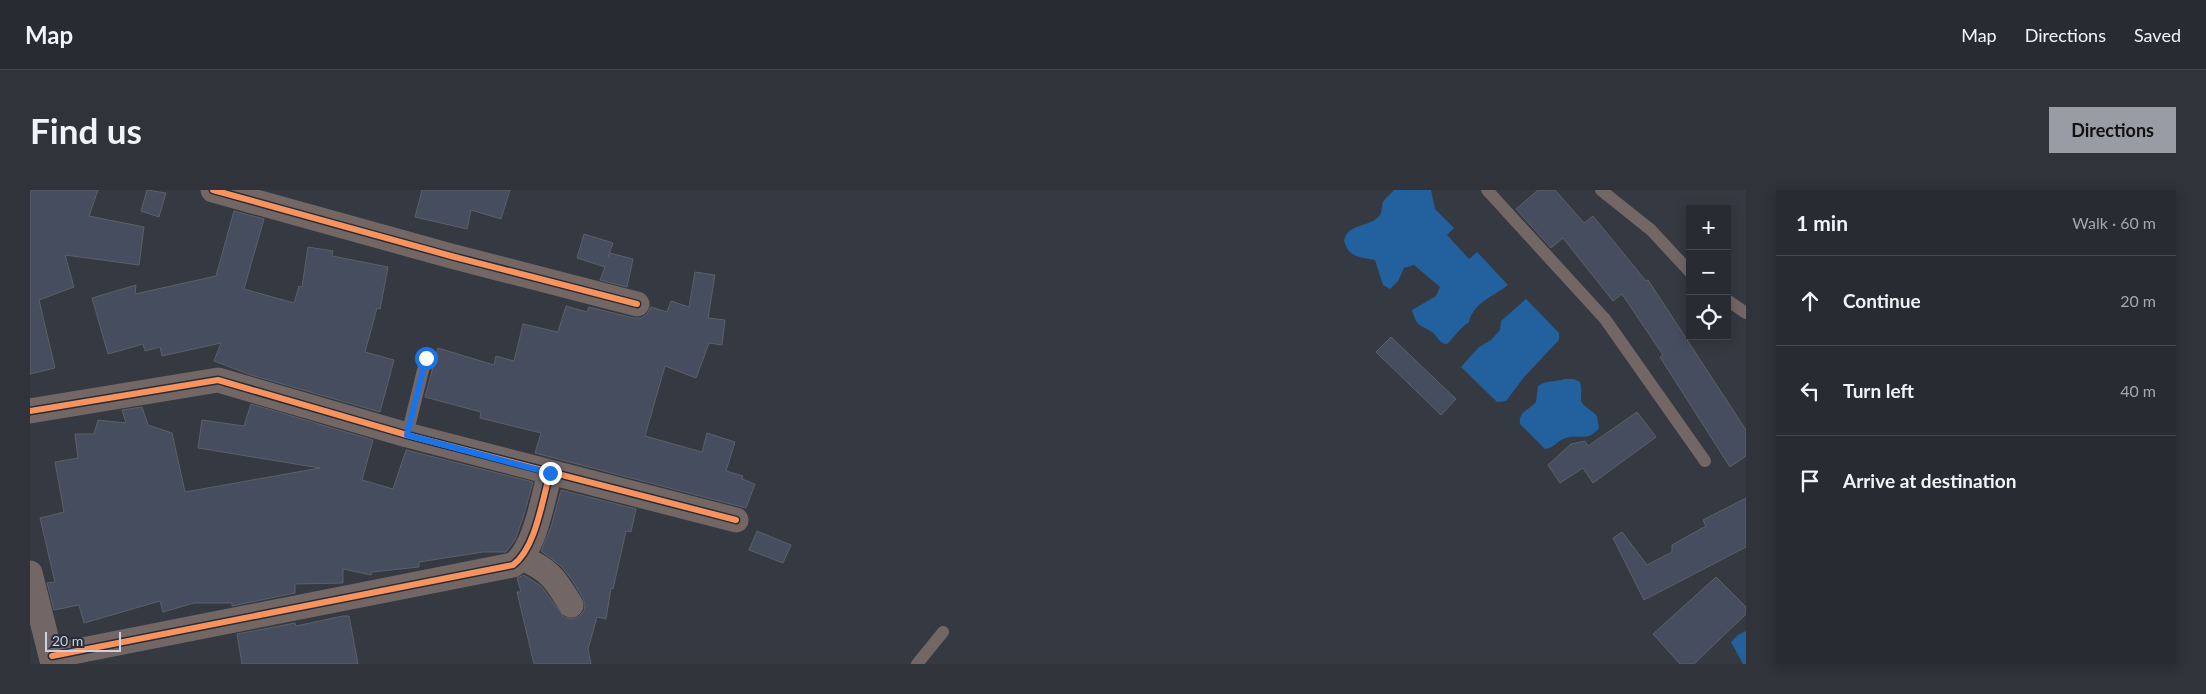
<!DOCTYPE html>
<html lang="en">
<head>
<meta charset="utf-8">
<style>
	body { margin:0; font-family:Lato,sans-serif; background:#303339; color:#f1f3f6 }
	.controls { position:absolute; right:15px; top:15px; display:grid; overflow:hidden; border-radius:0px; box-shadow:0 2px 12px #0003 }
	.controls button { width:45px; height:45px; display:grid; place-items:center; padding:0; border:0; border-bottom:1px solid #44474d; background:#282b31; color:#f1f3f6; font:25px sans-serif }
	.scale { position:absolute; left:15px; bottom:12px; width:76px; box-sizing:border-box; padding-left:5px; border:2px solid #cdd1db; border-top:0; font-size:14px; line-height:18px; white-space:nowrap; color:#cdd1db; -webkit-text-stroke:4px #262d3b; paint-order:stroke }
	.stop { position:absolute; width:15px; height:15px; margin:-11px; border:4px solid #1a73e8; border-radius:50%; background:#fff }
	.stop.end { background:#1a73e8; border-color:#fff; box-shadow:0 1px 5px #0008 }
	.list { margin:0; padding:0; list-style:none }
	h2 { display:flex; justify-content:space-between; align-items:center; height:65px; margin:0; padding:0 20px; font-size:21px }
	h2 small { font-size:16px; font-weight:400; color:#a5a7ab }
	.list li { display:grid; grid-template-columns:32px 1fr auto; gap:15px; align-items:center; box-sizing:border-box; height:90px; padding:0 20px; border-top:1px solid #44474d }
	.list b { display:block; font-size:19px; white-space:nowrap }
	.list em { font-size:16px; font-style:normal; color:#a5a7ab }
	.icon { flex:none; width:28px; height:28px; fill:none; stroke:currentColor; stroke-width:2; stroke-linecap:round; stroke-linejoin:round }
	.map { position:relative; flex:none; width:1716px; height:474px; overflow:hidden; border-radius:0px }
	header { display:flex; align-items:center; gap:30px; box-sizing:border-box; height:70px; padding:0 25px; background:#282b31; border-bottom:1px solid #44474d }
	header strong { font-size:24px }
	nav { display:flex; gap:28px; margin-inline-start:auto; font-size:18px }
	.intro { display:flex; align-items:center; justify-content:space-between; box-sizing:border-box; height:120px; padding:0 30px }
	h1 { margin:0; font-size:35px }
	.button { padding:12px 22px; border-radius:0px; background:#989ca5; color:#111; font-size:18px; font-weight:700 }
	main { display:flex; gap:30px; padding:0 30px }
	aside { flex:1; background:#282b31; border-radius:0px; box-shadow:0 2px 12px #0003 }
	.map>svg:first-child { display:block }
	.water { fill:#23619e }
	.building { fill:#464d5f; stroke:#5d6067 }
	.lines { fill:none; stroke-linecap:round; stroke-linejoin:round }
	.service { stroke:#726765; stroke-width:12 }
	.minor { stroke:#726765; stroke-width:25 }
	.cycleway-casing { stroke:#262d3b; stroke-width:9 }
	.cycleway { stroke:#f8935d; stroke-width:6 }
	.route { stroke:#1a73e8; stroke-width:6 }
</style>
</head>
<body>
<header>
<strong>Map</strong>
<nav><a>Map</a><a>Directions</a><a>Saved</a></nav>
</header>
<div class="intro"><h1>Find us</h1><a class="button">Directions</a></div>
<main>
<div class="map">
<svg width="1716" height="474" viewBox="0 0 1716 474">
	<rect width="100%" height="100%" fill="#353941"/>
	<!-- water -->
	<g class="water">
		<path d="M 1364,0 L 1401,0 L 1405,19 L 1424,38 L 1417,45 L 1439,69 L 1447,62 L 1478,95 C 1464,106 1443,113 1439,132 C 1428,140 1426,145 1417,154 C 1408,153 1409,147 1402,142 C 1390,134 1387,138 1382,120 L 1406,106 L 1410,97 L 1384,75 L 1374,78 L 1368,91 L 1360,99 L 1353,95 L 1345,70 C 1330,67 1318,68 1314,50 C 1319,34 1335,37 1346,29 C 1353,24 1351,19 1353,12 C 1355,8 1361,4 1364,0 Z"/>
		<polygon points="1496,109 1529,143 1529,150 1495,186 1476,211 1467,212 1431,177 1449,157 1461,150 1470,140 1471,131"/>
		<path d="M 1535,189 L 1544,189 L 1550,192 C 1552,199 1551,201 1551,208 C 1550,216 1563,221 1567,226 L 1569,238 C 1557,253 1549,243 1536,248 C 1527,250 1525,258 1515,259 L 1490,234 C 1488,222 1499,220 1506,212 L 1508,196 C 1517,190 1525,192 1535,189 Z"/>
		<polygon points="1716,441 1716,474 1713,474 1701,452 1708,445"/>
	</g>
	<!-- building -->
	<g class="building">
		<polygon points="0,0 68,0 59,26 114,37 109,75 35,65 44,97 9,110 25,178 0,184"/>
		<polygon points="117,0 136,3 129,27 111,21"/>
		<polygon points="392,0 480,0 471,29 441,20 437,39 385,27"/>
		<polygon points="1508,0 1525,0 1554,33 1563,26 1616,91 1618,90 1716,240 1716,266 1700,277 1630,167 1633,165 1592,104 1583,111 1533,48 1521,58 1486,19"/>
		<polygon points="204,21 234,29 214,99 264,113 269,96 272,97 278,57 303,61 302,66 358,77 350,119 347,118 335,162 364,170 350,222 221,185 184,171 191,153 132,166 130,157 115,161 113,154 78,164 62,108 106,95 105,104 186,86"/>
		<polygon points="554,44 583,53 578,67 580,63 603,69 597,97 570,90 575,77 547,68"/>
		<polygon points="665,82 685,85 678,128 695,130 692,155 679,153 666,188 635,176 615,246 672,262 677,243 705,252 696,281 713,286 712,289 725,294 716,318 505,263 511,243 450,228 451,222 395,207 408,158 464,175 466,166 484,171 493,134 528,142 536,116 557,122 559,117 604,128 611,128 617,124 621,117 637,122 641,111 659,117"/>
		<polygon points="1361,147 1426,209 1411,225 1346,162"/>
		<polygon points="221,214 343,250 332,290 363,299 376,260 503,292 493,328 485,350 476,362 453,362 389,372 389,377 342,382 341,385 313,379 313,393 265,394 265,403 202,416 202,413 164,413 133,422 130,411 54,433 49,415 24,420 17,393 25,392 10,328 34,322 25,272 48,268 45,244 64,244 68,230 96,233 92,220 112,217 118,235 142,243 155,302 290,278 168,258 172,230 214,236"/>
		<polygon points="1607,222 1626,247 1563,293 1553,278 1530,293 1518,275 1541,254 1555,251 1558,256"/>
		<polygon points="531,300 606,319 601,342 596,341 583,399 581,398 576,429 567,427 558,459 561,474 504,474 487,402 491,402 487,388 494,385 511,396 534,427 541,429 548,427 554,421 555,415 553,408 542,390 531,376 511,361 521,337"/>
		<polygon points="1716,308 1716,357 1614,410 1583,348 1592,342 1617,375 1642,362 1642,355 1676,336 1673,330"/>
		<polygon points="727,341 761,355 753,373 719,360"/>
		<polygon points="1686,387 1716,417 1716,424 1664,474 1650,474 1623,444"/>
		<polygon points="313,426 319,426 328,474 212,474 207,444 265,433 266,436"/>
	</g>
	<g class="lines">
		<!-- service -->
		<g class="service">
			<polyline points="1457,0 1575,129 1675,271"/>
			<polyline points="1571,0 1621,40 1660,82"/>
			<polyline points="1697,110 1716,123"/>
			<polyline points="377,245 396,168"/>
			<polyline points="887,474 913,442"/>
		</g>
		<!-- minor -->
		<g class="minor">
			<polyline points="183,0 421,66 607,114"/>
			<polyline points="0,221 188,190 377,245 706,330"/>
			<path d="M 492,368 C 520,380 525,389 541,415"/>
			<polyline points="0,383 23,474"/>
			<path d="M 22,466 L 483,375 C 506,358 512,310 520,283"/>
		</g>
		<defs>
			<g id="cycleway">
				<polyline points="183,0 421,66 607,114"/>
				<polyline points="0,221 188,190 377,245 706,330"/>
				<path d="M 22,466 L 483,375 C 506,358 512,310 520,283"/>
			</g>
		</defs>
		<!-- cycleway casing -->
		<use href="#cycleway" class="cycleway-casing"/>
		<!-- cycleway -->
		<use href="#cycleway" class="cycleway"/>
	</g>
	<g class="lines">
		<!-- route -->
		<polyline class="route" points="396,168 377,245 520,283"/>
	</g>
</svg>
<div class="controls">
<button>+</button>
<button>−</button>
<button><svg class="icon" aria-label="locate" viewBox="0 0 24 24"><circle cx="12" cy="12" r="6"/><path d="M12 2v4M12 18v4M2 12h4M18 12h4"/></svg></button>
</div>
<div class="scale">20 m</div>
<div class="stop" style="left:396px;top:168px"></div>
<div class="stop end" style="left:520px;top:283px"></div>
</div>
<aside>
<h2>1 min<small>Walk · 60 m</small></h2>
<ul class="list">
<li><svg class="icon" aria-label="ahead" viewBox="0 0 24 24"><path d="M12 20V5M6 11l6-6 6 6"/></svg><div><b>Continue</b></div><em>20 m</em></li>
<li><svg class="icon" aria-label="left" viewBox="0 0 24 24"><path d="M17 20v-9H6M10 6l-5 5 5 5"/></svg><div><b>Turn left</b></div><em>40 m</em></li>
<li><svg class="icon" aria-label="arrive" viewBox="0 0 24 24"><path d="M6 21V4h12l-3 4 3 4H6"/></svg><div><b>Arrive at destination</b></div></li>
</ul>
</aside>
</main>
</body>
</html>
